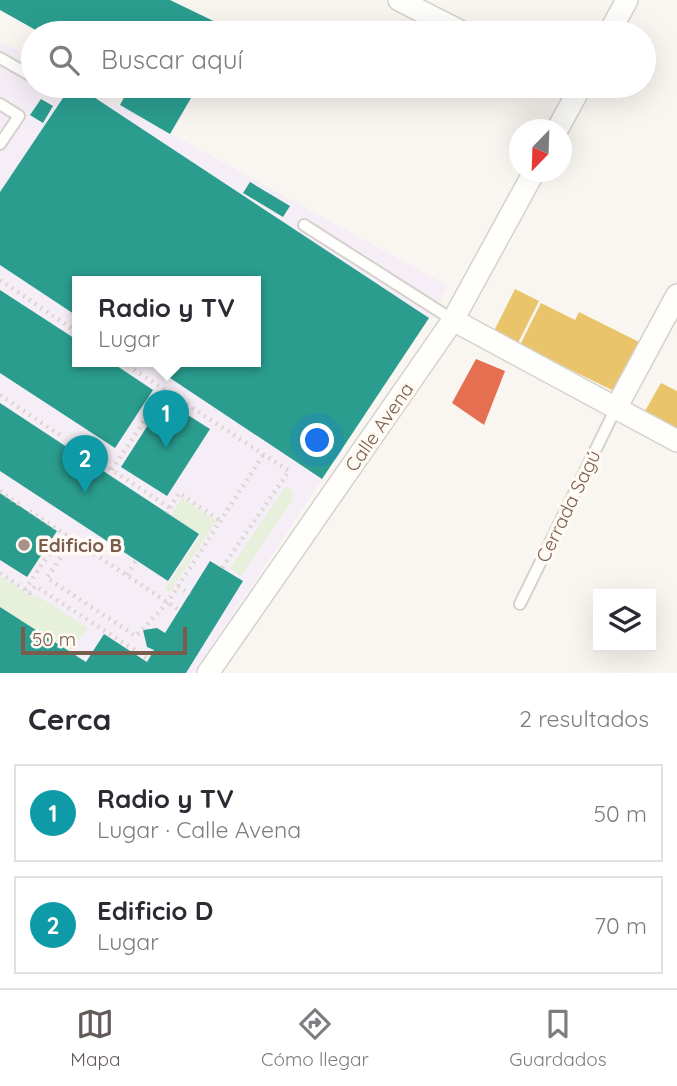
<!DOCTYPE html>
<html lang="es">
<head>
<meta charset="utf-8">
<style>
	body { margin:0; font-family:Quicksand,sans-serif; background:#f2f2f3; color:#2b2b33 }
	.controls { position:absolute; right:21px; bottom:21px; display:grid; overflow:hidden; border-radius:0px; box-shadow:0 7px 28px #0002 }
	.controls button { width:63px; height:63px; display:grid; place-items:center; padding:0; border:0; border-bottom:2px solid #e1e1e2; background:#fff; color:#2b2b33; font:35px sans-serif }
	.compass { position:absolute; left:509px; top:119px; width:63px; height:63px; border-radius:50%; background:#fff; box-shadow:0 7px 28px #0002; rotate:203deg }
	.scale { position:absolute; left:21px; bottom:18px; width:166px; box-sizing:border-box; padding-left:7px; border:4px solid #7a5c4d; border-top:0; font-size:19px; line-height:24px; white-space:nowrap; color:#7a5c4d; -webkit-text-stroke:5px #fffaf3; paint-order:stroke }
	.you { position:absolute; left:318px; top:441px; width:24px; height:24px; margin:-18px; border:5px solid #fff; border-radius:50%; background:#1a73e8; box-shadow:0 0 0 10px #1a73e833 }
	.badge { display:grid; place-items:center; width:46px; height:46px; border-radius:50%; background:#625958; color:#fff; font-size:23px; font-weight:700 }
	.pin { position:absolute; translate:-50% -58px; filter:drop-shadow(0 2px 4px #0008) }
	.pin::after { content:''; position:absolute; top:37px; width:24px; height:21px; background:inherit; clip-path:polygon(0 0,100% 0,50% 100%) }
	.popup { position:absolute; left:72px; top:276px; width:189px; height:91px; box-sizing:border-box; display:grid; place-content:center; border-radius:0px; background:#fff; filter:drop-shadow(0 2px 5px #0005); font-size:23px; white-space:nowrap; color:#7c7c81 }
	.popup b { font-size:26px; color:#2b2b33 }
	.popup::after { content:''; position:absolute; left:50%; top:100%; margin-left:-14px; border:14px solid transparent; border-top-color:#fff }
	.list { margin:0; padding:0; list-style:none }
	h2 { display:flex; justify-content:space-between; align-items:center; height:91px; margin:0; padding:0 28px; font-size:30px }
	h2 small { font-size:23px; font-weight:400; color:#7c7c81 }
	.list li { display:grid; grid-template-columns:46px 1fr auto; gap:21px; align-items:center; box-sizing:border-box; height:98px; margin:0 14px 14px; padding:0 14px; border:2px solid #e1e1e2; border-radius:0px }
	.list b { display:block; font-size:26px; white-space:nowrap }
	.list p { margin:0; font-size:23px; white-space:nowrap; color:#7c7c81 }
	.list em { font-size:23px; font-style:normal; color:#7c7c81 }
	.icon { flex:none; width:38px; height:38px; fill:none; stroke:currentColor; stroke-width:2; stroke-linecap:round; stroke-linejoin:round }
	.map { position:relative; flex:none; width:677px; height:673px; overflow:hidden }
	.search { position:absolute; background:#fff; box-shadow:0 7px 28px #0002; left:21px; right:21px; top:21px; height:77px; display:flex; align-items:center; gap:18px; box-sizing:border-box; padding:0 24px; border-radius:38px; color:#7c7c81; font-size:26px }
	.sheet { height:315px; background:#fff }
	nav { display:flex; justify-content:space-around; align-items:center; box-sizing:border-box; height:98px; border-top:2px solid #e1e1e2; background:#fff; font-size:19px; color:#7c7c81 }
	nav a { display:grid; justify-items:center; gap:4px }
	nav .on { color:#625958 }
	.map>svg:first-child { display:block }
	.education { fill:#f6eef6; fill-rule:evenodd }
	.green { fill:#e7f0db }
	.homes { fill:#e9c46a }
	.shops { fill:#e76f51 }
	.schools { fill:#2a9d8f }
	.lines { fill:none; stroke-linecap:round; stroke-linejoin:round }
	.service-casing { stroke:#d7d1cb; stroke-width:14 }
	.minor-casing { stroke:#d7d1cb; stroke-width:24 }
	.path { stroke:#dcd5d0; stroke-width:4.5; stroke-dasharray:2 5; stroke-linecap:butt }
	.service { stroke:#fefefd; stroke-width:10 }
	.minor { stroke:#fefefd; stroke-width:21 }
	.poi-dot { fill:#a69286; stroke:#fffaf3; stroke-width:2.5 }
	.labels { text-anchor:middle; stroke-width:7; stroke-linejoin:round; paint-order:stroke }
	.street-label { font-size:19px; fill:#7a5c4d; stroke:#fffaf3 }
	.poi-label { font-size:19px; font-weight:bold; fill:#7a5c4d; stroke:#fffaf3; text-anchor:start }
</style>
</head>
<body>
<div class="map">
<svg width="677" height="673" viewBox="0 0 677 673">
	<rect width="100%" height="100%" fill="#f9f5f0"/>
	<!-- education -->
	<path class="education" d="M 0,41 L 33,59 L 33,86 L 84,86 L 448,286 L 429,318 L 194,673 L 0,673 ZM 77,282 L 255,282 L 255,362 L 77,362 Z"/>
	<!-- green -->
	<g class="green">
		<polygon points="286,486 291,490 293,495 292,501 241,576 230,568"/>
		<polygon points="182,498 216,521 170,592 165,589 201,535 171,515"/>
		<polygon points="0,576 34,598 36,595 88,628 70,652 0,607"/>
	</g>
	<!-- homes -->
	<g class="homes">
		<polygon points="515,289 539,301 518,343 494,331"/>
		<polygon points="541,303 575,320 579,312 639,342 614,391 520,345"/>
		<polygon points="661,383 677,391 677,428 645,411"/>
	</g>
	<!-- shops -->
	<polygon class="shops" points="476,359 505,371 484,425 452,403"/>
	<!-- schools -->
	<g class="schools">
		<polygon points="0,0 170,0 230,29 228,33 41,33 0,10"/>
		<polygon points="71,86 77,86 429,318 322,479 146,362 255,362 255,282 77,282 77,316 0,265 0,192"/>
		<polygon points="130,86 198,86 170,134 120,105"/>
		<polygon points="41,99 53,106 43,123 30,115"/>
		<polygon points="250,182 290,206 283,217 243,193"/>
		<polygon points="0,290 77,340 77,362 111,362 153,390 115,448 0,373"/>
		<polygon points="164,400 210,429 167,496 121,467"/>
		<polygon points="0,403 199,534 168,581 0,471"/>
		<polygon points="0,493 57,531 27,577 0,560"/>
		<polygon points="210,561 243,581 186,673 0,673 0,607 86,662 104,634 147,662 154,650 147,647 143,630 157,628 165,633"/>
	</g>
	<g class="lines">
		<defs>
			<g id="service">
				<polyline points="0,58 33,77"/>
				<polyline points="50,86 51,86"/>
				<polyline points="0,104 19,116 0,144"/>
				<polyline points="304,225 453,320"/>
				<polyline points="520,604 616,408"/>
			</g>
			<g id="minor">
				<polyline points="399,0 464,33"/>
				<polyline points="609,33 627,0"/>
				<polyline points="557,130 581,86"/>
				<polyline points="453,320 677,441"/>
				<polyline points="616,408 677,295"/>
				<polyline points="208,673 453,320 534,172"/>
			</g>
		</defs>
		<!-- service casing -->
		<use href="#service" class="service-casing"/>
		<!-- minor casing -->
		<use href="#minor" class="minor-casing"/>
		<!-- path -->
		<g class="path">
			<polyline points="0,280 77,332"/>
			<polyline points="122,362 289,471 222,568"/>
			<polyline points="0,395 63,437"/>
			<polyline points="74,445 170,508 167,513"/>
			<polyline points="112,470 164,391"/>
			<polyline points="0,491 19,504"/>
			<polyline points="170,508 179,493 221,521"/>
			<polyline points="30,511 179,610"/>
			<polyline points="72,540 47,578 136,636 168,602 263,455"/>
			<polyline points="0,573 30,593 35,586 147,658"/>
			<polyline points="127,575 136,560"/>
			<polyline points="178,586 190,594"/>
			<polyline points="25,590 63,533"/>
		</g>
		<!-- service -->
		<use href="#service" class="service"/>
		<!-- minor -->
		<use href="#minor" class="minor"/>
	</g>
	<!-- markers -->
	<circle class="poi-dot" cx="24" cy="545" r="7"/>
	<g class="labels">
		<!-- street labels -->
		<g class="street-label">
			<text transform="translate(379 427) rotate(-55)" y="7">Calle Avena</text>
			<text transform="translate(568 506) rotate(-64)" y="7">Cerrada Sagú</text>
		</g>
		<!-- poi labels -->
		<g class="poi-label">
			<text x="38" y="552">Edificio B</text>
		</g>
	</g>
</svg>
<div class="controls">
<button><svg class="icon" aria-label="layers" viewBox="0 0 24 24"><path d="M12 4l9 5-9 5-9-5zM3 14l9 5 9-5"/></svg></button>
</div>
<svg class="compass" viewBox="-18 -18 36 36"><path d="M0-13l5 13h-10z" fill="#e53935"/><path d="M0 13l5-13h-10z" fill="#7c7c81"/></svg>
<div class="scale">50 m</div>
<div class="you"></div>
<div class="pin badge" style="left:166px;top:448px;background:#0f9aa8">1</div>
<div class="popup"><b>Radio y TV</b>Lugar</div>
<div class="pin badge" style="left:85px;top:493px;background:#0f9aa8">2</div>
<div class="search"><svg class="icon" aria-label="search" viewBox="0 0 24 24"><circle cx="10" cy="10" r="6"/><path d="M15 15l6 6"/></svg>Buscar aquí</div>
</div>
<section class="sheet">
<h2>Cerca<small>2 resultados</small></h2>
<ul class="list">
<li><span class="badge" style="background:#0f9aa8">1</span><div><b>Radio y TV</b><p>Lugar · Calle Avena</p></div><em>50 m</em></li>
<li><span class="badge" style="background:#0f9aa8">2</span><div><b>Edificio D</b><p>Lugar</p></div><em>70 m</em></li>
</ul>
</section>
<nav>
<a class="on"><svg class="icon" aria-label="map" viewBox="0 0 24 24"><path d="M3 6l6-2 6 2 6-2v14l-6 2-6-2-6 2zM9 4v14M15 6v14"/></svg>Mapa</a>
<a><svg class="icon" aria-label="directions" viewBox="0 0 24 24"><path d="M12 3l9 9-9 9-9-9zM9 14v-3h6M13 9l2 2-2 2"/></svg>Cómo llegar</a>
<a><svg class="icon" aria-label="saved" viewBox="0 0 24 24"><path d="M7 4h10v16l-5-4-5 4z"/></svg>Guardados</a>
</nav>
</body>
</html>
